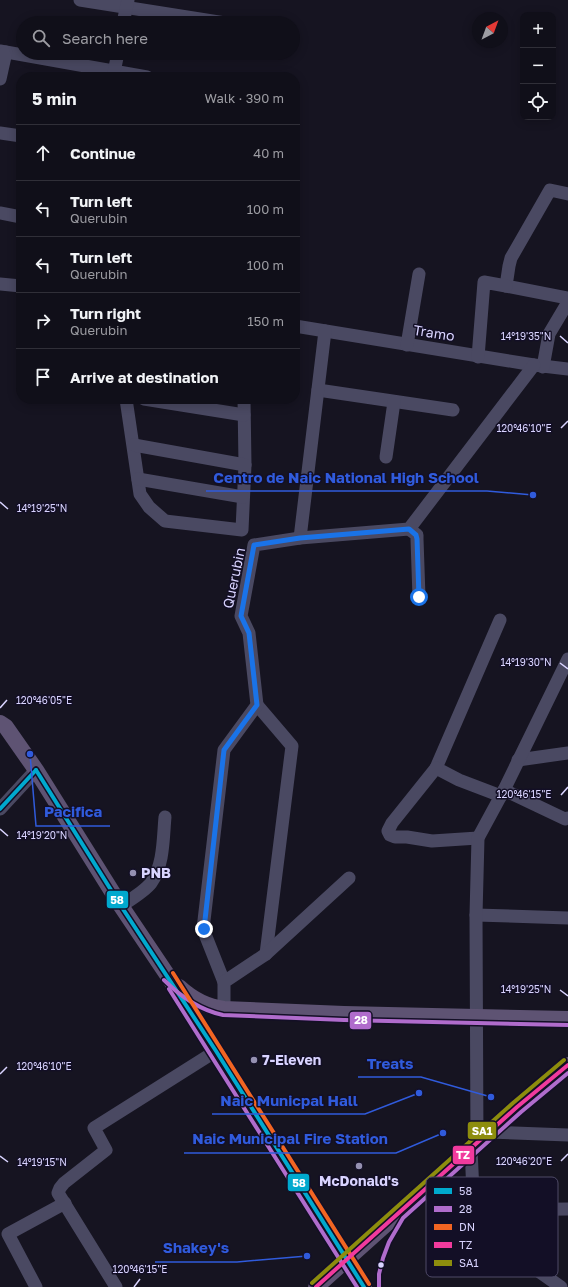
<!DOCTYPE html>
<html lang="en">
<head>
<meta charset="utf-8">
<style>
	body { margin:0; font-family:"Golos Text",sans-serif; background:#191822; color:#f1f3f6 }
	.controls { position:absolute; right:12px; top:12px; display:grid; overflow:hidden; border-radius:8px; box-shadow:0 2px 10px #0003 }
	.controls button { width:36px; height:36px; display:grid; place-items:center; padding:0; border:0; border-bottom:1px solid #302f38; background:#100f19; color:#f1f3f6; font:20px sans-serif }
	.compass { position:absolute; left:472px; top:12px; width:36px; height:36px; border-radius:50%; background:#100f19; box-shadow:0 2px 10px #0003; rotate:41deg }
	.stop { position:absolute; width:12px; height:12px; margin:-9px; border:3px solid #1a73e8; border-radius:50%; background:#fff }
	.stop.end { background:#1a73e8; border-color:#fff; box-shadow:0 1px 4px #0008 }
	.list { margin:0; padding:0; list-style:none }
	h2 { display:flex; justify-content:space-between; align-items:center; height:52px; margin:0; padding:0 16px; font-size:17px }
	h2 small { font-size:13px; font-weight:400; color:#9c9ca2 }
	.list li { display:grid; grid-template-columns:26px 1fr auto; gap:12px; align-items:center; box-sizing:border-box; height:56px; padding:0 16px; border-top:1px solid #302f38 }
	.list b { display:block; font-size:15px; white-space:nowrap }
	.list p { margin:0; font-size:13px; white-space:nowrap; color:#9c9ca2 }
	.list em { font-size:13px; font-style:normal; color:#9c9ca2 }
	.icon { flex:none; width:22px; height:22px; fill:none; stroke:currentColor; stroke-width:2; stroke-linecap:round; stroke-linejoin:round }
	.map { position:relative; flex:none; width:568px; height:1287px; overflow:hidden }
	.search { position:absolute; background:#100f19; box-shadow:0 2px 10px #0003; left:16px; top:16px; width:284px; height:44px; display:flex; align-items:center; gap:10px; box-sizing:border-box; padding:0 14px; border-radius:22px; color:#9c9ca2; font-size:15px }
	.panel { position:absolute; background:#100f19; box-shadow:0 2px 10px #0003; left:16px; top:72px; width:284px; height:332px; border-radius:16px }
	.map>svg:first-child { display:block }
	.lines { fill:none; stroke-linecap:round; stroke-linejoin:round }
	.minor { stroke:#4a4962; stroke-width:13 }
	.major { stroke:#5e5373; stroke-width:16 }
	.bus-1-casing { stroke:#130f26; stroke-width:7 }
	.bus-2-casing { stroke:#130f26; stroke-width:7 }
	.bus-3-casing { stroke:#130f26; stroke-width:7 }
	.bus-4-casing { stroke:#130f26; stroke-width:7 }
	.bus-5-casing { stroke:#130f26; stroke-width:7 }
	.bus-1 { stroke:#00a9ce; stroke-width:4 }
	.bus-2 { stroke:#b06ccc; stroke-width:4 }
	.bus-3 { stroke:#f26522; stroke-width:4 }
	.bus-4 { stroke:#f13a9d; stroke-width:4 }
	.bus-5 { stroke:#8d8d0d; stroke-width:4 }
	.route { stroke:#1a73e8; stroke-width:5 }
	.ticks { fill:none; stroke:#d9d4ff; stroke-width:1.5 }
	.poi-dot { fill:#9591b1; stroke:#130f26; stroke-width:1.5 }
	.bus-dot { fill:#d9d4ff; stroke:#130f26; stroke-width:1.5 }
	.labels { text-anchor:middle; stroke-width:3; stroke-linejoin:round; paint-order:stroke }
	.street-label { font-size:14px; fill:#d9d4ff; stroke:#130f26 }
	.poi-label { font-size:14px; font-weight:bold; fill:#d9d4ff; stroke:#130f26; text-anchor:start }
	.key { fill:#130f26; stroke:#4e4a67; stroke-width:1 }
	.key-label { font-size:11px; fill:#d9d4ff }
	.ticks-label { font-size:10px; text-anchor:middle; fill:#d9d4ff; stroke:#130f26; stroke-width:3; stroke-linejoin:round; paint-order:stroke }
	.leader { fill:none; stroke:#305bdc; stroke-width:1.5 }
	.callout-dot { fill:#305bdc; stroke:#130f26; stroke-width:1.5 }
	.callout-label { font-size:15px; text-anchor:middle; font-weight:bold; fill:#305bdc; stroke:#130f26; stroke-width:3; stroke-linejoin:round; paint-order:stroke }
	.line-badge { stroke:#130f26; stroke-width:1.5 }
	.badge-label { font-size:11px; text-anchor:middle; font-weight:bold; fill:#fff }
</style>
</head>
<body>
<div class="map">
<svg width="568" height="1287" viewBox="0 0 568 1287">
	<rect width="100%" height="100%" fill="#161421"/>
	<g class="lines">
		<!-- minor -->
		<g class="minor">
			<polyline points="80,0 225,23"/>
			<polyline points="123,23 128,0"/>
			<polyline points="0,51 147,77"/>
			<polyline points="113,77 118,53"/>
			<polyline points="0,79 6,52"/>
			<polyline points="0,133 21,136"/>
			<polyline points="568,194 550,190 511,258 509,266 506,286 568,298"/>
			<polyline points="0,213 21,217"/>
			<polyline points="0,284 21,286"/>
			<polyline points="295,326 534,365 568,369"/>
			<polyline points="407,345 419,274"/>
			<polyline points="478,357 484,282 506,286"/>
			<polyline points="543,367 549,334 568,302"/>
			<polyline points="318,390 453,410"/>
			<polyline points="126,399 140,494 149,507 165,521 242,530 245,465 244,399"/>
			<polyline points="144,399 244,415"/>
			<polyline points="134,445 245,465"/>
			<polyline points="386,457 394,402"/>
			<polyline points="138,479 243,497"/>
			<polyline points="409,529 417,535 417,539 419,597"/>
			<polyline points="300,538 325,331"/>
			<polyline points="500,620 436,768 459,780 501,796"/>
			<polyline points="257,705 292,746 266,954"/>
			<polyline points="518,760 568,753"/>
			<polyline points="436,768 392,823 388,831 390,835 395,837 407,837 432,841 478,838"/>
			<polyline points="504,790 565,819 568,818"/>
			<polyline points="0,809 36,770"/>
			<path d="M 121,906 C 130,900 145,891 151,883 C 164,865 163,838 165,817"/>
			<polyline points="476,915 568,918"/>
			<polyline points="224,982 203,929 224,750 257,705 249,633 241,616 254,545 300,538 409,529 534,365"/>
			<polyline points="224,1009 224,982 266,954 349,878"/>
			<polyline points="490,1132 568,1135"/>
			<polyline points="477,1143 476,915 478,838 504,790 568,659"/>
			<polyline points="471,1148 473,1193 477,1210 486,1228 534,1268 561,1287"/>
			<polyline points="477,1210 568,1209"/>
			<polyline points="36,1287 8,1234 65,1203"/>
			<polyline points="116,1287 58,1193 60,1188 64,1183 106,1150 94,1128 216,1051"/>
		</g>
		<!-- major -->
		<g class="major">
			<polyline points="0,723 6,727 36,770 121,906 168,976 364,1287"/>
			<path d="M 179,987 C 192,999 207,1007 224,1009 L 344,1014 L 568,1019"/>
			<polyline points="316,1287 517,1107 568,1065"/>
		</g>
		<defs>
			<g id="bus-1">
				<polyline points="36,770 121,906 216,1051 364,1287"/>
				<polyline points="0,809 36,770"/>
			</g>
			<g id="bus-2">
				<path d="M 164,980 C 181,997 199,1010 223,1015 L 344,1020 L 568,1025"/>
				<polyline points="169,989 357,1287"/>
				<polyline points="379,1287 379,1274 383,1258 389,1242 403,1218 521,1112 568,1073"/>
			</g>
			<polyline id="bus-3" points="173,973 369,1284"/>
			<polyline id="bus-4" points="316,1287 517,1107 568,1065"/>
			<polyline id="bus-5" points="312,1283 513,1103 564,1060"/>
		</defs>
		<!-- bus-1 casing -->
		<use href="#bus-1" class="bus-1-casing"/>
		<!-- bus-2 casing -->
		<use href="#bus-2" class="bus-2-casing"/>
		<!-- bus-3 casing -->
		<use href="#bus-3" class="bus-3-casing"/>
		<!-- bus-4 casing -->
		<use href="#bus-4" class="bus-4-casing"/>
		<!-- bus-5 casing -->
		<use href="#bus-5" class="bus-5-casing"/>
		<!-- bus-1 -->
		<use href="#bus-1" class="bus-1"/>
		<!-- bus-2 -->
		<use href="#bus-2" class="bus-2"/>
		<!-- bus-3 -->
		<use href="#bus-3" class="bus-3"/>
		<!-- bus-4 -->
		<use href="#bus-4" class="bus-4"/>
		<!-- bus-5 -->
		<use href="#bus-5" class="bus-5"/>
	</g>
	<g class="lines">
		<!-- route -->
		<polyline class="route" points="204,929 224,750 257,705 249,633 241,616 254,545 300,538 409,529 416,535 417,539 419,597"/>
	</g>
	<!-- ticks -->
	<path class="ticks" d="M 560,336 L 568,343M 561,428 L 568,421M 0,502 L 8,509M 560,663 L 568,669M 0,708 L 7,700M 561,795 L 568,787M 0,829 L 8,836M 560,990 L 568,996M 0,1074 L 7,1067M 0,1156 L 8,1162M 561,1161 L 568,1154M 134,1287 L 140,1279"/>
	<!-- markers -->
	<g class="poi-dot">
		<circle cx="133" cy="873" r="4"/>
		<circle cx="254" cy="1060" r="4"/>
		<circle cx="359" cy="1166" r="4"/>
	</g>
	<circle class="bus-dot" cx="381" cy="1265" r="3.5"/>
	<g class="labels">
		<!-- street labels -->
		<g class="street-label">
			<text transform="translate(434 333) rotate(9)" y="5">Tramo</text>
			<text transform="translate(234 578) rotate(-78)" y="5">Querubin</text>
		</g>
		<!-- poi labels -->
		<g class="poi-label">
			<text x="141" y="878">PNB</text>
			<text x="262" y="1065">7-Eleven</text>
			<text x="359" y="1186" text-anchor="middle">McDonald's</text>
		</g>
	</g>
	<!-- legend -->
	<rect x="426" y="1177" width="132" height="100" rx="6" class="key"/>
	<rect x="434" y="1188" width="18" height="6" fill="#00a9ce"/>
	<rect x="434" y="1206" width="18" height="6" fill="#b06ccc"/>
	<rect x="434" y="1224" width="18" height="6" fill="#f26522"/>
	<rect x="434" y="1242" width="18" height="6" fill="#f13a9d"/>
	<rect x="434" y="1260" width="18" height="6" fill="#8d8d0d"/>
	<g class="key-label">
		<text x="459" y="1195">58</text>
		<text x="459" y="1213">28</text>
		<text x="459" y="1231">DN</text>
		<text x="459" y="1249">TZ</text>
		<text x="459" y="1267">SA1</text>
	</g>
	<g class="ticks-label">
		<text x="526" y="340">14°19'35"N</text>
		<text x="524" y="432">120°46'10"E</text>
		<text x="42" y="512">14°19'25"N</text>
		<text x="526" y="666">14°19'30"N</text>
		<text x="44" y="704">120°46'05"E</text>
		<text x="524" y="798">120°46'15"E</text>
		<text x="42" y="839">14°19'20"N</text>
		<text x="526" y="993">14°19'25"N</text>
		<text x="44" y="1070">120°46'10"E</text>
		<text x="524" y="1165">120°46'20"E</text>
		<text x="42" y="1166">14°19'15"N</text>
		<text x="140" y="1273">120°46'15"E</text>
	</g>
	<!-- callouts -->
	<path class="leader" d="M533 495L487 491H206M30 754L36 826H110M491 1097L421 1077H358M419 1093L365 1114H212M443 1133L396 1153H184M307 1256L237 1262H155"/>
	<g class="callout-dot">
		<circle cx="533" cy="495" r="4"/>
		<circle cx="30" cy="754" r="4"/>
		<circle cx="491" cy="1097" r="4"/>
		<circle cx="419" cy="1093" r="4"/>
		<circle cx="443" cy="1133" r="4"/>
		<circle cx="307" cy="1256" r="4"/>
	</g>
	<g class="callout-label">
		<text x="346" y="483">Centro de Naic National High School</text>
		<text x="73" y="817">Pacifica</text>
		<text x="390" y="1069">Treats</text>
		<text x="289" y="1106">Naic Municpal Hall</text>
		<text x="290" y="1144">Naic Municipal Fire Station</text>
		<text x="196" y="1253">Shakey's</text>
	</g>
	<g class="line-badge">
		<rect x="106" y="890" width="23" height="19" rx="4" fill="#00a9ce"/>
		<rect x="349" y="1011" width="23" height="19" rx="4" fill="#b06ccc"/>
		<rect x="467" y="1121" width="30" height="19" rx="4" fill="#8d8d0d"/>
		<rect x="452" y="1145" width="23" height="20" rx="4" fill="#f13a9d"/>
		<rect x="287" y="1173" width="23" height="19" rx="4" fill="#00a9ce"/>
	</g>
	<g class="badge-label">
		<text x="117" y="904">58</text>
		<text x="361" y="1024">28</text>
		<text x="482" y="1135">SA1</text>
		<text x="463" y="1159">TZ</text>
		<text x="299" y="1187">58</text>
	</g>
</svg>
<div class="controls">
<button>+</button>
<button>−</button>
<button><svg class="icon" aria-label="locate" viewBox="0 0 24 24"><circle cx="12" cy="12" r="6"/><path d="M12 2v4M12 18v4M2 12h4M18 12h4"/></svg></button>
</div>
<svg class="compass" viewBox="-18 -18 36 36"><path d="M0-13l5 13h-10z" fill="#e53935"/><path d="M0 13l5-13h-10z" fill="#9c9ca2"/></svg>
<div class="stop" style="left:419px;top:597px"></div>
<div class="stop end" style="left:204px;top:929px"></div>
<div class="search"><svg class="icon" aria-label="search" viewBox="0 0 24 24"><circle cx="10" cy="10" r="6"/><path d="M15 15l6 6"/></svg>Search here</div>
<section class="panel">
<h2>5 min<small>Walk · 390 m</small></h2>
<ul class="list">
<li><svg class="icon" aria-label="ahead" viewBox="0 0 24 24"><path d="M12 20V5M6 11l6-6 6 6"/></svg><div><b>Continue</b></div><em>40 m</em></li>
<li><svg class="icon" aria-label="left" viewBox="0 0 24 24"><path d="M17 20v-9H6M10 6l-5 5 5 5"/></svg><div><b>Turn left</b><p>Querubin</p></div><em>100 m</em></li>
<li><svg class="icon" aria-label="left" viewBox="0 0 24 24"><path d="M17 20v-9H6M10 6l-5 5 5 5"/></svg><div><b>Turn left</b><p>Querubin</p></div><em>100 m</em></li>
<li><svg class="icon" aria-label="right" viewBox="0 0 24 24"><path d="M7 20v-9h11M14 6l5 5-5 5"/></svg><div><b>Turn right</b><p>Querubin</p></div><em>150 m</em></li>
<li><svg class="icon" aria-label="arrive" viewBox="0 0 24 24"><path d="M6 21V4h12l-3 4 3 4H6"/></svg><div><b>Arrive at destination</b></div></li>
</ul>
</section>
</div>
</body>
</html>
